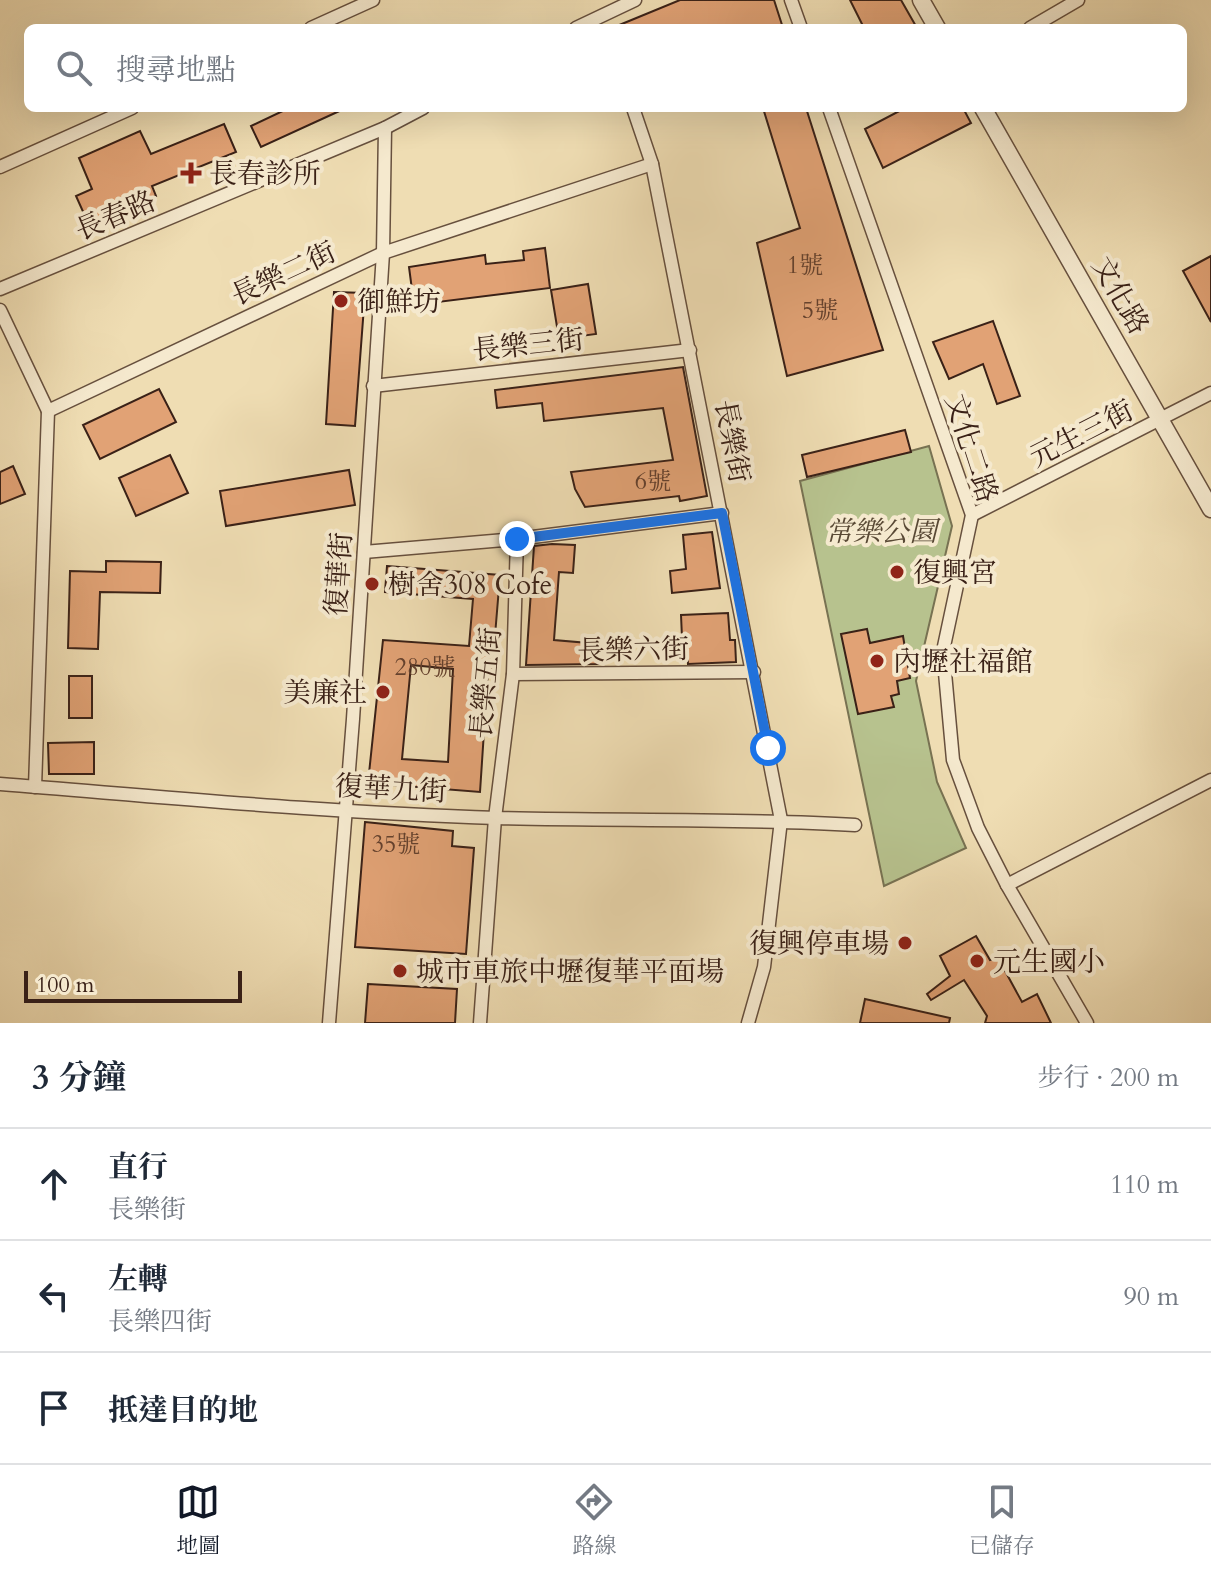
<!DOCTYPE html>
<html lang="zh-TW">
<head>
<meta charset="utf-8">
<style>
	body { margin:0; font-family:Cardo,"Noto Serif TC",serif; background:#f2f2f3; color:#1f2937 }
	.scale { position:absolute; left:24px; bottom:20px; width:218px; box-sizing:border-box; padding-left:8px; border:4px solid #3a2117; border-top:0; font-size:22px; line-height:28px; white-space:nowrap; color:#3a2117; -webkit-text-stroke:6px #f5e9ce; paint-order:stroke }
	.stop { position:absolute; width:24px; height:24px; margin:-18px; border:6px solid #1a73e8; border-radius:50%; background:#fff }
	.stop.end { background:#1a73e8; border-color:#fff; box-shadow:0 2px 8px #0008 }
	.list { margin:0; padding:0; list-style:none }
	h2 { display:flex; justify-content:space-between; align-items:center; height:104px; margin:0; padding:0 32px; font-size:34px }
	h2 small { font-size:26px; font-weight:400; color:#747a83 }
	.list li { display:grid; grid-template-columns:52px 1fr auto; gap:24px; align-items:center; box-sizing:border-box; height:112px; padding:0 32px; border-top:2px solid #e0e1e3 }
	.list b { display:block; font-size:30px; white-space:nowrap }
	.list p { margin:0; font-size:26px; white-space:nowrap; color:#747a83 }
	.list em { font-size:26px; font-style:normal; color:#747a83 }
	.icon { flex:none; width:44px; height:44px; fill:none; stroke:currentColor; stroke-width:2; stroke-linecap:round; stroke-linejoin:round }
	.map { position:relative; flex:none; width:1211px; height:1023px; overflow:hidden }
	.search { position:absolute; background:#fff; box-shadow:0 8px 32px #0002; left:24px; right:24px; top:24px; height:88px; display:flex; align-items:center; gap:20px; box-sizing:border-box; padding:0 28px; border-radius:12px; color:#747a83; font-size:30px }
	.sheet { height:440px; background:#fff }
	nav { display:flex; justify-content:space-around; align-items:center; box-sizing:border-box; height:112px; border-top:2px solid #e0e1e3; background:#fff; font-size:22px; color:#747a83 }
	nav a { display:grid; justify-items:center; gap:4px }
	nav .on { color:#111827 }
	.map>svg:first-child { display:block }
	.green { fill:#b7c28e; stroke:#787252; stroke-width:2 }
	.building { fill:#e1a275; stroke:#3a2117; stroke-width:2; fill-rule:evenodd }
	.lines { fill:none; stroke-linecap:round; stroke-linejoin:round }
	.minor-casing { stroke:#67503e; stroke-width:15 }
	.tertiary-casing { stroke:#67503e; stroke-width:19 }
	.minor { stroke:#f5e9ce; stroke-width:12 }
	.tertiary { stroke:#f5e9ce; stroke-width:16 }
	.route { stroke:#1a73e8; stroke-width:10 }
	.poi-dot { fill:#8f2418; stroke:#f5e9ce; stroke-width:3 }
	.labels { text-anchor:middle; stroke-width:8; stroke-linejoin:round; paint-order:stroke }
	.number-label { font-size:24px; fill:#64412e }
	.poi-label { font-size:28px; fill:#3a2117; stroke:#f5e9ce; text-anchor:start }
	.street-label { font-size:28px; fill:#3a2117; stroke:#f5e9ce }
	.park-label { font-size:28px; font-style:italic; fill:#594935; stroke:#f5e9ce }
</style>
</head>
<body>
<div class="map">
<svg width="1211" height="1023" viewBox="0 0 1211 1023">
	<rect width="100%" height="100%" fill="#efddb3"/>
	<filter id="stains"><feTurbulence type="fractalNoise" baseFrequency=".0025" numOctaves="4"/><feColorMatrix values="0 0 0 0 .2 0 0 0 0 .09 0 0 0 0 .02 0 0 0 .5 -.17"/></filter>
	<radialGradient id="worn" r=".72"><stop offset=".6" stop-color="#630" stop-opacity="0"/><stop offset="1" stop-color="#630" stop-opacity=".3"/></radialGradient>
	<!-- green -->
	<polygon class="green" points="929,446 952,526 916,681 937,782 966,848 884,886 800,481"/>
	<!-- building -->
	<g class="building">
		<polygon points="680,0 774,0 783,28 612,28"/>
		<polygon points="850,0 901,0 917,28 864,28"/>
		<polygon points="289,108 346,108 261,147 251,126"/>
		<polygon points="763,108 806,108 883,350 787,376 757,243 800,228"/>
		<polygon points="905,108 963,108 971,123 883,168 865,129"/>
		<polygon points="224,124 236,152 152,186 156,196 89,225 76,196 92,189 79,158 140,131 151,154"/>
		<polygon points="545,248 550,288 414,305 409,267 485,255 486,264 524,260 523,251"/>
		<polygon points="1211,256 1211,322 1183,271"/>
		<polygon points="588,284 596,334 559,339 551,290"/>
		<polygon points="334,292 365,293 355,426 326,424"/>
		<polygon points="993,321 1020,396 997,404 983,364 949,379 933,342"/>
		<polygon points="683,367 707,496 680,501 679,496 585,507 575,489 571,472 673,460 663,408 544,421 542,403 497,408 495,390"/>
		<polygon points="159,389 176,422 100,459 83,425"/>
		<polygon points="905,430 911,452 807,477 802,455"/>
		<polygon points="170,455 188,493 136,516 119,478"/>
		<polygon points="13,466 25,494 0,504 0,472"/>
		<polygon points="349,470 355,505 226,526 220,491"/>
		<polygon points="712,532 720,588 672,593 670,571 686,569 683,535"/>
		<polygon points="552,544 575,545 573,573 559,572 554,640 600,644 599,664 526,665 534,546"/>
		<polygon points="106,561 161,562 160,593 100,592 98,649 68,648 70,571 106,572"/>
		<path d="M 387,566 L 500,575 L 492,672 L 488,671 L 480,792 L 368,783 L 383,640 L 469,646 L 473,599 L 385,592 ZM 411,665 L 453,669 L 448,762 L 402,759 Z"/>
		<polygon points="728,613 730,640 735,640 736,662 688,664 686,637 682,638 681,615"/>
		<polygon points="867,629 870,643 903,636 910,678 897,681 899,694 891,696 894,707 858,714 841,634"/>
		<rect x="69" y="676" width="23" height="42"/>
		<polygon points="94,742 94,774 49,774 48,743"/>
		<polygon points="365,822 453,831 452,846 474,848 466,954 355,947"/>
		<polygon points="976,936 990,960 998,958 1022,1002 1037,994 1051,1023 985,1023 987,1016 964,980 931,1000 927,994 950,976 940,956"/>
		<polygon points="368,984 457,989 455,1023 365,1023"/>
		<polygon points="865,999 950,1018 949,1023 860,1023"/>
	</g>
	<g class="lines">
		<defs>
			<g id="minor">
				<polyline points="791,0 801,28"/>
				<polyline points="311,28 373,0"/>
				<polyline points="576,28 635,0"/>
				<polyline points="1030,28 1078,0"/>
				<polyline points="633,108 652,164 781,820 764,967 748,1023"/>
				<polyline points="829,108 972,515 943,651 953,760 978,828 1007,885 1087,1023"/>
				<polyline points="0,167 132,108"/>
				<polyline points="0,289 385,128 423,108"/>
				<polyline points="0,310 48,411 383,253 652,164"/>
				<polyline points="373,386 690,350"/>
				<polyline points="972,515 1211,393"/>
				<polyline points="364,552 517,539 722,513"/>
				<polyline points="513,674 754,672"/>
				<path d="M 0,784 C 165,797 331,813 497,818 C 616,821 735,818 855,825"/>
				<polyline points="35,787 48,411"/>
				<polyline points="1007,885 1211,780"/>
				<polyline points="329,1023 353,719 383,253 385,128"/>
				<polyline points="480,1023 495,818 513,674 517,539"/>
			</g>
			<g id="tertiary">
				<polyline points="921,0 937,28"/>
				<polyline points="983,108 1211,509"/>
			</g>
		</defs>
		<!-- minor casing -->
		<use href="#minor" class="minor-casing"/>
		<!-- tertiary casing -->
		<use href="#tertiary" class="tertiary-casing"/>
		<!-- minor -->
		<use href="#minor" class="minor"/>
		<!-- tertiary -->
		<use href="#tertiary" class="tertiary"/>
	</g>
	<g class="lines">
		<!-- route -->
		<polyline class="route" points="517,539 722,513 768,748"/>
	</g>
	<!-- markers -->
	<g class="poi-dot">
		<path d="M187 161h8v8h8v8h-8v8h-8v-8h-8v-8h8z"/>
		<circle cx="341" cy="301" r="8"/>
		<circle cx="897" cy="572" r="8"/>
		<circle cx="372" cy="584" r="8"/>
		<circle cx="877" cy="661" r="8"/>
		<circle cx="383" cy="692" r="8"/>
		<circle cx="905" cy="943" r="8"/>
		<circle cx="977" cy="961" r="8"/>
		<circle cx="400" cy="971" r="8"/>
	</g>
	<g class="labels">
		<!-- number labels -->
		<g class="number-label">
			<text x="805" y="273">1號</text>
			<text x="820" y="318">5號</text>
			<text x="653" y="489">6號</text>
			<text x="425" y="675">280號</text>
			<text x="396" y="852">35號</text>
		</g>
		<!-- poi labels -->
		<g class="poi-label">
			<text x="209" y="183">長春診所</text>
			<text x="357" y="311">御鮮坊</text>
			<text x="913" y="582">復興宮</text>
			<text x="388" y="594">樹舍308 Cofe</text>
			<text x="893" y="671">內壢社福館</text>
			<text x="367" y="702" text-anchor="end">美廉社</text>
			<text x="889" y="953" text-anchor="end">復興停車場</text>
			<text x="993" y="971">元生國小</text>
			<text x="416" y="981">城市車旅中壢復華平面場</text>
		</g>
		<!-- street labels -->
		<g class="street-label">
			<text transform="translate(115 215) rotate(-23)" y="10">長春路</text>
			<text transform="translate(283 273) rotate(-25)" y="10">長樂二街</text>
			<text transform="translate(1121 295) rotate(60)" y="10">文化路</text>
			<text transform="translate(528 344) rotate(-6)" y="10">長樂三街</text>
			<text transform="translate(1081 433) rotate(-27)" y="10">元生三街</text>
			<text transform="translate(733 441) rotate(79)" y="10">長樂街</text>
			<text transform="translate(972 448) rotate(72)" y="10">文化二路</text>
			<text transform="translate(338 574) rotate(-86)" y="10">復華街</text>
			<text transform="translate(633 649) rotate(-1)" y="10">長樂六街</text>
			<text transform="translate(485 683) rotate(-85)" y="10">長樂五街</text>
			<text transform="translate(391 788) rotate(3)" y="10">復華九街</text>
		</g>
		<!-- park labels -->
		<g class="park-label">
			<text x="881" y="541">常樂公園</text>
		</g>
	</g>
	<rect width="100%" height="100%" filter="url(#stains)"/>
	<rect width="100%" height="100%" fill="url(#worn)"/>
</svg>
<div class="scale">100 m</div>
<div class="stop" style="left:768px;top:748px"></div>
<div class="stop end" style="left:517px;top:539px"></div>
<div class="search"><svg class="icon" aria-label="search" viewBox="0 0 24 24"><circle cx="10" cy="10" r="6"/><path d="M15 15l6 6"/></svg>搜尋地點</div>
</div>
<section class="sheet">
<h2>3 分鐘<small>步行 · 200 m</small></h2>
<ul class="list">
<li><svg class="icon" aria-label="ahead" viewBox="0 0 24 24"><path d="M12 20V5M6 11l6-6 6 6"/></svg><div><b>直行</b><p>長樂街</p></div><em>110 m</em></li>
<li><svg class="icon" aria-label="left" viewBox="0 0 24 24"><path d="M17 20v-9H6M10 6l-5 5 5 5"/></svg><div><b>左轉</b><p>長樂四街</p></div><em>90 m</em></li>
<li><svg class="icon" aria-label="arrive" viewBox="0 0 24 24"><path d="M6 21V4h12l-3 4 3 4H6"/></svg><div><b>抵達目的地</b></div></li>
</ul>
</section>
<nav>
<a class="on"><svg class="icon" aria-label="map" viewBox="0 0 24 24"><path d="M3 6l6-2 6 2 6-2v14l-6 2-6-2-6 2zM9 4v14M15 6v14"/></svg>地圖</a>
<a><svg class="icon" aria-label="directions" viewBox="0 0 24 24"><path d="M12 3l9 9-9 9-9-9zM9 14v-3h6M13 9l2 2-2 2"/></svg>路線</a>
<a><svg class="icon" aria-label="saved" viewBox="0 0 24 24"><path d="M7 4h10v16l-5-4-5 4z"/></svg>已儲存</a>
</nav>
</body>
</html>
